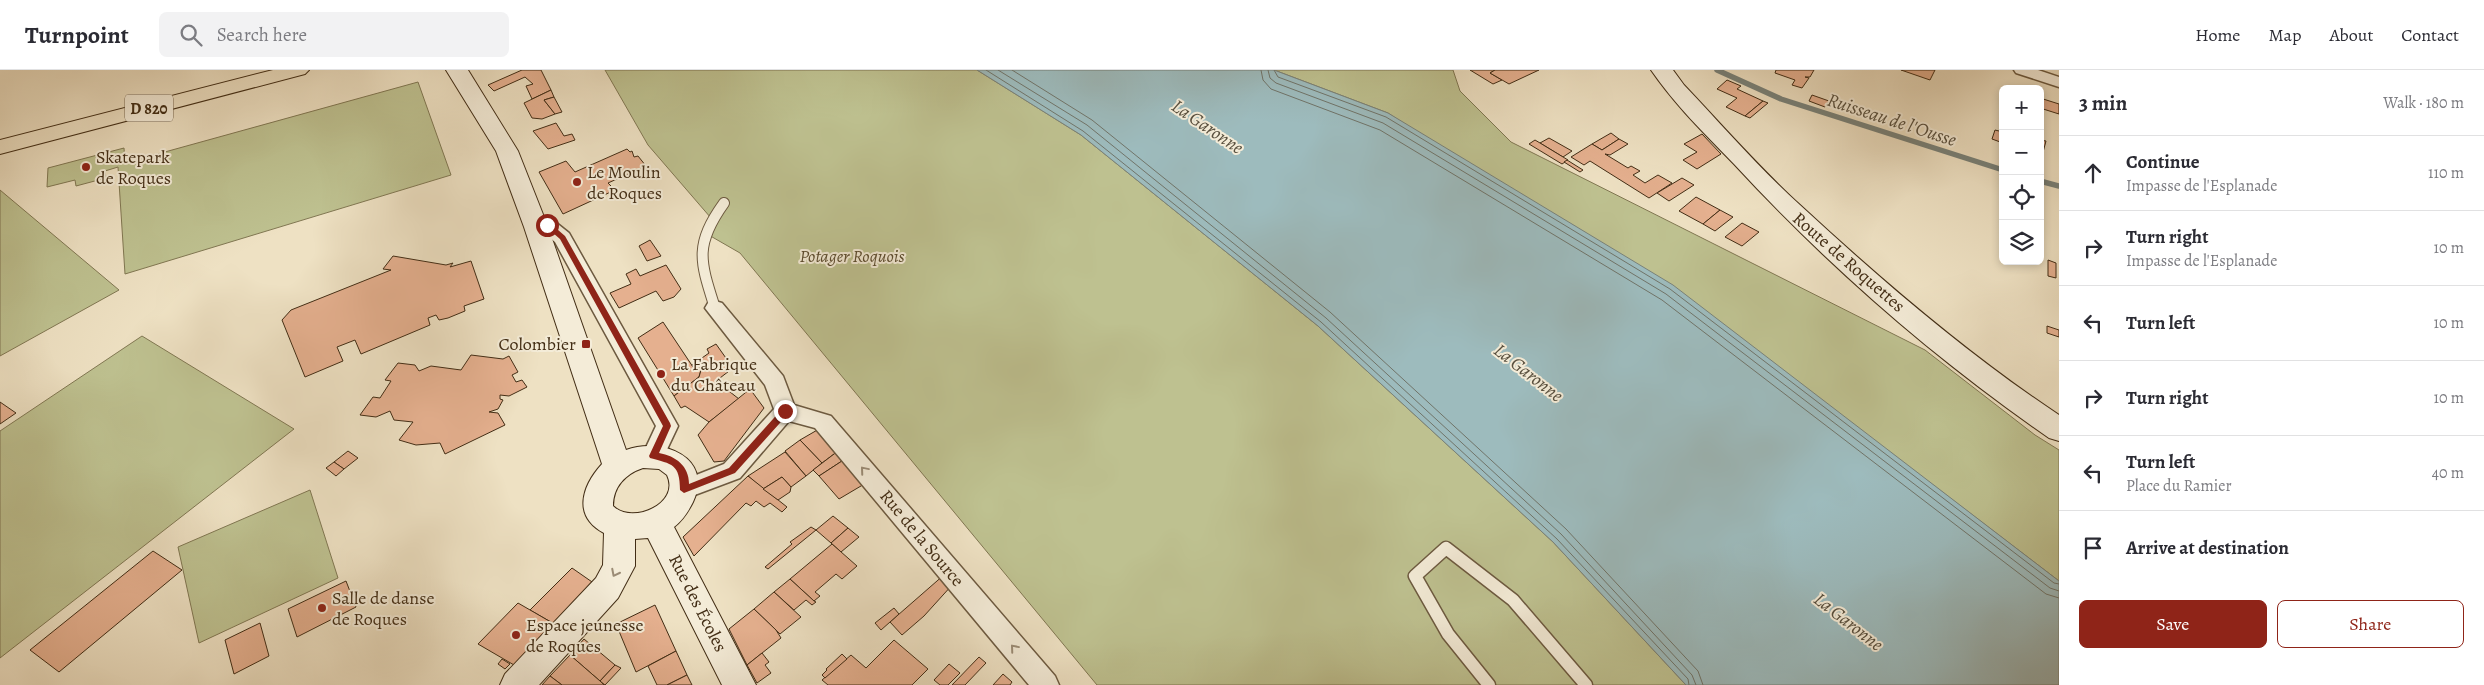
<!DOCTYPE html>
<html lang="en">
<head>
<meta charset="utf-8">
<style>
	body { margin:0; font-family:Alegreya,serif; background:#f2f2f3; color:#2b2b33 }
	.controls { position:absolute; right:15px; top:15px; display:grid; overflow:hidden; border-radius:8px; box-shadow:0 2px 8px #0003 }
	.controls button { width:45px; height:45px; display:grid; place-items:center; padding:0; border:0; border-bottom:1px solid #e1e1e2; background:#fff; color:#2b2b33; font:25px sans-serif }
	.stop { position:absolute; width:15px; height:15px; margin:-11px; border:4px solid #8f2418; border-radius:50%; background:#fff }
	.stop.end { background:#8f2418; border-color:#fff; box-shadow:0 1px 5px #0008 }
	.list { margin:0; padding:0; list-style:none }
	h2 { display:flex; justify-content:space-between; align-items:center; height:65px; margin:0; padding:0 20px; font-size:21px }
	h2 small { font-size:16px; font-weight:400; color:#7c7c81 }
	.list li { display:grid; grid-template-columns:32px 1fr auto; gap:15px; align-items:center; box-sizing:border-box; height:75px; padding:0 20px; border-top:1px solid #e1e1e2 }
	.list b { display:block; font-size:19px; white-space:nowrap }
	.list p { margin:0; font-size:16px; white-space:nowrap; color:#7c7c81 }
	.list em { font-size:16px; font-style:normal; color:#7c7c81 }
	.actions { display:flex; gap:10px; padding:15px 20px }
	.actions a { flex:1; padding:11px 0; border:1px solid #8f2418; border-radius:8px; text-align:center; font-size:18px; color:#8f2418 }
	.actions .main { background:#8f2418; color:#fff }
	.icon { flex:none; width:28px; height:28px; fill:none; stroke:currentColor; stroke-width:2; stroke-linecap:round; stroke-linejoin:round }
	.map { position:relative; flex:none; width:2059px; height:615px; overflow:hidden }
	header { display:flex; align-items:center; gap:30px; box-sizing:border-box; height:70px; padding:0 25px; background:#fff; border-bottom:1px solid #e1e1e2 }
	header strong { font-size:24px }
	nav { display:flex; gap:28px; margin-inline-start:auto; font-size:18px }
	.search { width:350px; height:45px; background:#f2f2f3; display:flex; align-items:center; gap:12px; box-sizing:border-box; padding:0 18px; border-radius:8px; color:#7c7c81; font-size:19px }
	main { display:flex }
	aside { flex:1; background:#fff }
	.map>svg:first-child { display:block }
	.green { fill:#bec190; stroke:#807752 }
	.water { fill:#9dbbbd; stroke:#79827a }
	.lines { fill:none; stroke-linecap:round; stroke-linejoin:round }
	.shore { stroke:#707469; stroke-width:1 }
	.stream { stroke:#79827a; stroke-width:5.5 }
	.building { fill:#e5b08f; stroke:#422d15 }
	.lane-far1-casing { stroke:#6d5a40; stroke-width:12 }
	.lane-casing { stroke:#6d5a40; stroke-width:15 }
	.street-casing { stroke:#6d5a40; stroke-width:3 }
	.secondary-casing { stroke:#422d15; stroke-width:2 }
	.highway-casing { stroke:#422d15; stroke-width:2 }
	.lane-far1 { stroke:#f4ecd8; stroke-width:10 }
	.lane { stroke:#f4ecd8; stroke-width:12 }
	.street { fill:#f4ecd8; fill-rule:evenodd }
	.secondary { fill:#f4ecd8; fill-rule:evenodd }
	.highway { fill:#eee1c3; fill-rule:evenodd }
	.oneway { stroke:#9b8c76 }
	.route { fill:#8f2418 }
	.poi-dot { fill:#8f2418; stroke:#f4ecd8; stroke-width:2 }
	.labels { text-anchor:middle; stroke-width:4; stroke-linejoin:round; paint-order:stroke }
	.shield { fill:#f4ecd8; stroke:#776650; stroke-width:1 }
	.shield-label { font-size:16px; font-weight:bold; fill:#422d15 }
	.poi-label { font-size:18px; fill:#422d15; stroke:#f4ecd8; text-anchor:start }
	.park-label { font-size:18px; font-style:italic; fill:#5b4b2e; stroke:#f4ecd8 }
	.street-label { font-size:18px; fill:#422d15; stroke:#f4ecd8 }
	.water-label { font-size:19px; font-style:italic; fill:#59503f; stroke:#f4ecd8 }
</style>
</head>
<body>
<header>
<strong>Turnpoint</strong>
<div class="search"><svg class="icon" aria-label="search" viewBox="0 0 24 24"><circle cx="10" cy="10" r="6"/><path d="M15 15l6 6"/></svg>Search here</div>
<nav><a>Home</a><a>Map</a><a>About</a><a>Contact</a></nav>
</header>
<main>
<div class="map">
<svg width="2059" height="615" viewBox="0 0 2059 615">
	<rect width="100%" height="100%" fill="#eee1c3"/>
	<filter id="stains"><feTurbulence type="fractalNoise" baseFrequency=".004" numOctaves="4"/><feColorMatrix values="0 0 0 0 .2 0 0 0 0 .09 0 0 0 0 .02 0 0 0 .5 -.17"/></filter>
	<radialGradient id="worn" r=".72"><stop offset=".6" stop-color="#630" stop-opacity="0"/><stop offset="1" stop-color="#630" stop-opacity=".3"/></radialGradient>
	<!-- green -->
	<g class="green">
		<polygon points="605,0 977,0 1081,65 1318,256 1553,472 1686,615 1097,615 740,183 707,164 717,155 648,75"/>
		<polygon points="1274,0 1453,0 1460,21 1511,72 1925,280 2035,365 2059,380 2059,511 1891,383 1388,43"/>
		<polygon points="418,12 451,105 125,204 118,97 105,101 106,108 76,116 75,110 47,117 48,98 124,78 125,93"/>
		<polygon points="0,120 119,220 0,286"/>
		<polygon points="142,266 294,359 0,588 0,361"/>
		<polygon points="310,420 338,508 199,573 178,477"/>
	</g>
	<!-- water -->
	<polygon class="water" points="977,0 1274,0 1388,43 1673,215 2059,511 2059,615 1686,615 1553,472 1318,256 1081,65"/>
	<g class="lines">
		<!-- shore -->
		<g class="shore">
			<polyline points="986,0 1083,61 1321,252 1557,469 1688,609 1689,615"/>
			<polyline points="998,0 1087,55 1326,248 1561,464 1692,605 1696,615"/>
			<polyline points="1012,0 1092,50 1330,242 1566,459 1698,601 1703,615"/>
			<polyline points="1261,0 1263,10 1271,19 1380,60 1662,230 2046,524 2059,528"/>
			<polyline points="1268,0 1270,8 1276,13 1383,53 1666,224 2050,518 2059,521"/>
			<polyline points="1274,0 1278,7 1386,47 1670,219 2054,513 2059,514"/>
		</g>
		<!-- stream -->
		<g class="stream">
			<polyline points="1717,0 1781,29 2003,100"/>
			<polyline points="2040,111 2059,116"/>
		</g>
	</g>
	<!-- building -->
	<g class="building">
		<polygon points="522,0 541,0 551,20 532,29 526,16 533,14 525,7 494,21 488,15"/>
		<polygon points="1470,0 1495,0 1490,3 1502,10 1493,14"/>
		<polygon points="1495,0 1539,0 1509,14 1490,3"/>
		<polygon points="1776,0 1814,0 1810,7 1805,7 1809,8 1802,18 1792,15 1795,10 1775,3"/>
		<polygon points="1901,0 1935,0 1930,10"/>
		<polygon points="1727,10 1741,16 1737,19 1763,31 1745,46 1726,37 1737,28 1717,19"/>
		<polygon points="551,20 554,27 544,30 555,44 542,49 532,48 524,33"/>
		<polygon points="1812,25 1829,31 1825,37 1809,31"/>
		<polygon points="554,27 562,42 555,44 544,30"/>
		<polygon points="2040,28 2059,34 2059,44 2040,38"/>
		<polygon points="1763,31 1768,33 1750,48 1745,46"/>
		<polygon points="556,53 564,66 572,64 575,70 548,79 533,61"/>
		<polygon points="1995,60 2003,62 2003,73 1992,69"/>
		<polygon points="1611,63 1619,69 1602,80 1592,74"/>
		<polygon points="1702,64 1721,84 1697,99 1683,90 1697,82 1684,74"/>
		<polygon points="1549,68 1572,81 1563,87 1540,73"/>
		<polygon points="1619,69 1628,74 1610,85 1605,84 1628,98 1631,96 1640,101 1633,105 1645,113 1658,105 1672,113 1649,128 1590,91 1584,95 1571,87 1592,74 1602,80"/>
		<polygon points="1535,70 1540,73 1568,90 1562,94 1529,74"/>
		<polygon points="2040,70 2046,71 2042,86 2040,85"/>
		<polygon points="627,79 630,82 632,81 634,87 638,86 646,96 608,113 615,120 563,144 539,102 566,91 575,102"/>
		<polygon points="1567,90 1583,100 1580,102 1564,92"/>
		<polygon points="1682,108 1694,115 1669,131 1657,123"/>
		<polygon points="1696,127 1720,140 1703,154 1679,141"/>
		<polygon points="1720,140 1733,147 1715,161 1703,154"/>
		<polygon points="1742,153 1759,162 1742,176 1725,167"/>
		<polygon points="650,170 661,186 647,191 639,176"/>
		<polygon points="393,186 446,195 453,193 450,197 471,191 484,229 464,236 465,241 448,248 439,250 436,245 428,248 430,255 361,284 355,270 337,277 343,291 305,307 282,250 291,240 391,200 383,199"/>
		<polygon points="2048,190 2056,193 2056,208 2048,206"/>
		<polygon points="666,195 681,219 674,227 663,231 656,221 619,238 610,223 631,214 626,204 636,199 640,206"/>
		<polygon points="663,252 693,297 698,295 701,300 699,307 674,326 638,268"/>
		<polygon points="2047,256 2059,260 2059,267 2047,263"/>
		<polygon points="716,274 733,298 716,311 739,329 709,352 685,336 681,338 674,326 699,307 701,300 698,295 693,297 692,295 709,283 707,279"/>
		<polygon points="471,285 503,289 509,286 518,302 512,305 516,312 522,310 527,317 509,326 500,325 500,329 503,330 498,339 489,342 498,343 505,355 445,384 440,373 416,375 399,370 413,352 394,350 390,341 376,347 360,345 373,327 380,328 391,311 385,310 398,293 415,295 419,301 431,296 461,300"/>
		<polygon points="750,319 764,338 724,391 714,392 698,365 709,352"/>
		<polygon points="0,332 16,343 0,354"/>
		<polygon points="819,359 838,381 822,393 800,370"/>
		<polygon points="800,370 822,393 806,406 785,381"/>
		<polygon points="348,381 358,388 344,399 334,392"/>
		<polygon points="838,381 845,389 819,406 813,400"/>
		<polygon points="785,382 806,406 791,417 782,407 763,419 748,406"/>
		<polygon points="845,389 866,413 839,429 819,406"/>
		<polygon points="334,392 344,399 336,406 326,398"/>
		<polygon points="748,406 787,437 782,442 770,433 764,437 756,431 751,436 746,433 694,486 683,467"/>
		<polygon points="782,407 791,417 790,422 778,430 763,419"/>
		<polygon points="833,446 848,458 831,473 816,460"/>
		<polygon points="811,457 816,460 768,499 765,497 792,474 790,472"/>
		<polygon points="848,458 859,467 841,482 831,473"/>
		<polygon points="832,474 857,496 842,509 836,504 815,522 820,526 814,531 790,509"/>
		<polygon points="153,481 182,500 59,602 30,580"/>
		<polygon points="572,498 595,514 556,555 530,540"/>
		<polygon points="945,504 953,514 924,546 902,565 890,552"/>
		<polygon points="790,509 814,531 816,532 812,535 806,530 794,540 774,522"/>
		<polygon points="346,511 356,537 297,567 288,539"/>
		<polygon points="774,522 801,547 780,564 754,539"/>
		<polygon points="518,533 556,555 514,595 478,574"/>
		<polygon points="655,535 676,581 636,602 616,554"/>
		<polygon points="894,538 899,544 881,560 875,553"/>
		<polygon points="754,539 776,560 781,568 747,595 729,559"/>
		<polygon points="260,553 269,586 234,604 225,570"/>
		<polygon points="584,569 615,595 600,611 570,585"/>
		<polygon points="894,570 928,599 912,615 828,615 822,610 851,585 866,598"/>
		<polygon points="676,581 687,605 667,615 657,615 648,596"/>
		<polygon points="762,583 769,592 765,595 771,603 757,613 747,595"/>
		<polygon points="842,584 847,589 825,608 822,605 827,600 826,599"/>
		<polygon points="570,585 600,611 604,615 562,615 550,606"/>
		<polygon points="979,587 986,593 965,615 952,615"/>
		<polygon points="502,589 510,594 505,599 498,594"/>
		<polygon points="949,594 960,603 948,615 940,615 934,610"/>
		<polygon points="615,595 621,598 605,615 600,611"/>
		<polygon points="1003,604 1012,612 1010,615 993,615"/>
		<polygon points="687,605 692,615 667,615"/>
		<polygon points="550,606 562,615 542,615"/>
	</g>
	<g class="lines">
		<defs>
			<path id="lane-far1" d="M 715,238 C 700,191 694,175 724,133"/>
			<polyline id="lane" points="1489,615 1448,564 1415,506 1446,478 1513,530 1586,615"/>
			<g id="street">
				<polygon points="2014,0 2038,0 2059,7 2059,17 2016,3"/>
				<polygon points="547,149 554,151 569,163 678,356 661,392 653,395 645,392 642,386 656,356 555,172 543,162 529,161 527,157 529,153"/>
				<polygon points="715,231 722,233 783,306 794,335 831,346 1055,606 1059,615 1029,615 815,358 789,351 740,408 684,429 676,427 672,420 676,413 724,394 774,339 765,315 705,238 708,233"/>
			</g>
			<g id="secondary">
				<path d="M 446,0 L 468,0 L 518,81 L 548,157 L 626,380 C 662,367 714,387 693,432 C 688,442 683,450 674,457 L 756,615 L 722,615 L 648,468 L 635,469 L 635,496 L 618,528 L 539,615 L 500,615 L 505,604 L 596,508 L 603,495 L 604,463 C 572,446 582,416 602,394 L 524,157 L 496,81 ZM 643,398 L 659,399 L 667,405 C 681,434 632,455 613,436 C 613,417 625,404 643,398 Z"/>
				<path d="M 1651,0 L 1673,0 L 1684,15 C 1722,55 1759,98 1800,135 C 1881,210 1967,284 2059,345 L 2059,371 L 2049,368 C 1935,289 1828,196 1734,94 C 1705,64 1675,35 1651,0 Z"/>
			</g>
			<polygon id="highway" points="273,0 309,0 305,4 0,84 0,70"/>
		</defs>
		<!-- lane-far1 casing -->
		<use href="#lane-far1" class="lane-far1-casing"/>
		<!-- lane casing -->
		<use href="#lane" class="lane-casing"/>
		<!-- street casing -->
		<use href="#street" class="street-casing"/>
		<!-- secondary casing -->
		<use href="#secondary" class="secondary-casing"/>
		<!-- highway casing -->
		<use href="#highway" class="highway-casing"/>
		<!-- lane-far1 -->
		<use href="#lane-far1" class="lane-far1"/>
		<!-- lane -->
		<use href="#lane" class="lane"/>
		<!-- street -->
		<use href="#street" class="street"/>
		<!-- secondary -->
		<use href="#secondary" class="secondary"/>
		<!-- highway -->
		<use href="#highway" class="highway"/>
	</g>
	<!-- one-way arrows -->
	<defs><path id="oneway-chevron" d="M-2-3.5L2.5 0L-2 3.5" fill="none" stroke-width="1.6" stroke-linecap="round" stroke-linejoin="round" transform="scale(1.25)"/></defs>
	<g class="oneway">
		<use href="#oneway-chevron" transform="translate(864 400) rotate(-130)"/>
		<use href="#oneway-chevron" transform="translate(615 503) rotate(117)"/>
		<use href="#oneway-chevron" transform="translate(1014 578) rotate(-130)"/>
	</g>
	<!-- route -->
	<path class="route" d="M 545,153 L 550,153 L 565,166 L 670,353 L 671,356 L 659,383 C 676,386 689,396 689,414 L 729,398 L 782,339 L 788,339 L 788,344 L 735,403 L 684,423 L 680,420 C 680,394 672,394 650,388 L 649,386 L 663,356 L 560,169 L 545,156 Z"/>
	<!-- markers -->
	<g class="poi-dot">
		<circle cx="86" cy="97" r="5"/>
		<circle cx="577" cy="112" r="5"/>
		<rect x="581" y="269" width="10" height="10" rx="2.5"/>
		<circle cx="661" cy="304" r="5"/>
		<circle cx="322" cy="538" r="5"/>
		<circle cx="516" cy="565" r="5"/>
	</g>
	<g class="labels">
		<!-- shield labels -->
		<rect class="shield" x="125" y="24.5" width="48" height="27" rx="4"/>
		<g class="shield-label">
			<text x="149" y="44">D 820</text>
		</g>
		<!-- poi labels -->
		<g class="poi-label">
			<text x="96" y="93">Skatepark<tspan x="96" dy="21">de Roques</tspan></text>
			<text x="587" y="108">Le Moulin<tspan x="587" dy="21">de Roques</tspan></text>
			<text x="576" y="280" text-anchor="end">Colombier</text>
			<text x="671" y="300">La Fabrique<tspan x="671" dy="21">du Château</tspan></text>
			<text x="332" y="534">Salle de danse<tspan x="332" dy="21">de Roques</tspan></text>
			<text x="526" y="561">Espace jeunesse<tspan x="526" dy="21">de Roques</tspan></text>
		</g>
		<!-- park labels -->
		<g class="park-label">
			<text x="852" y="192">Potager Roquois</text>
		</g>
		<!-- street labels -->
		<g class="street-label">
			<text transform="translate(1849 192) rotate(41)" y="6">Route de Roquettes</text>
			<text transform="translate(922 468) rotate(50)" y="6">Rue de la Source</text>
			<text transform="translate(698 533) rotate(63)" y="6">Rue des Écoles</text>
		</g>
		<!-- water labels -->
		<g class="water-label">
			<text transform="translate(1892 49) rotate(18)" y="7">Ruisseau de l'Ousse</text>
			<text transform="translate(1208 56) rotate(34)" y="7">La Garonne</text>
			<text transform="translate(1529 302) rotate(38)" y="7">La Garonne</text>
			<text transform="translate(1849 551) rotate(38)" y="7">La Garonne</text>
		</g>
	</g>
	<rect width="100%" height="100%" filter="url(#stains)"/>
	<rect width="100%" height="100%" fill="url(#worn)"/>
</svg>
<div class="controls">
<button>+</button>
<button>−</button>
<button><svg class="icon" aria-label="locate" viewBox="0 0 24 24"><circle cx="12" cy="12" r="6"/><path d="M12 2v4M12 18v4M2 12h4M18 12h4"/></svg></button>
<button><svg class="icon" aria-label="layers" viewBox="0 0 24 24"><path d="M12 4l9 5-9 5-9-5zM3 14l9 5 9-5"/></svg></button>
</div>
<div class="stop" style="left:547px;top:155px"></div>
<div class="stop end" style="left:785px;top:341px"></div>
</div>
<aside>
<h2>3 min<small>Walk · 180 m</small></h2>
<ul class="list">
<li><svg class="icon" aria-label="ahead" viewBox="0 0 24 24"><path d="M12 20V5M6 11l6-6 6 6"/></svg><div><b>Continue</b><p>Impasse de l'Esplanade</p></div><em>110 m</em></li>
<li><svg class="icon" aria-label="right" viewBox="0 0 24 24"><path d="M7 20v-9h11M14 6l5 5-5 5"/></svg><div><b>Turn right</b><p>Impasse de l'Esplanade</p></div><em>10 m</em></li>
<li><svg class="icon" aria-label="left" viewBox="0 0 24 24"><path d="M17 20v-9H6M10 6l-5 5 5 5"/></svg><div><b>Turn left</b></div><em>10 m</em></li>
<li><svg class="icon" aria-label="right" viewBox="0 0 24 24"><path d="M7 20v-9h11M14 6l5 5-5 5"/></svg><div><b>Turn right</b></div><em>10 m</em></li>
<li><svg class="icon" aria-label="left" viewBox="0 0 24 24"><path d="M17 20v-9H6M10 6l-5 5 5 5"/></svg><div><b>Turn left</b><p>Place du Ramier</p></div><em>40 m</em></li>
<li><svg class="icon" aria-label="arrive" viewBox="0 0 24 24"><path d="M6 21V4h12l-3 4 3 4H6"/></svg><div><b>Arrive at destination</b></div></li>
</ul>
<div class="actions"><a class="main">Save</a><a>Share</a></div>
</aside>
</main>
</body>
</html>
